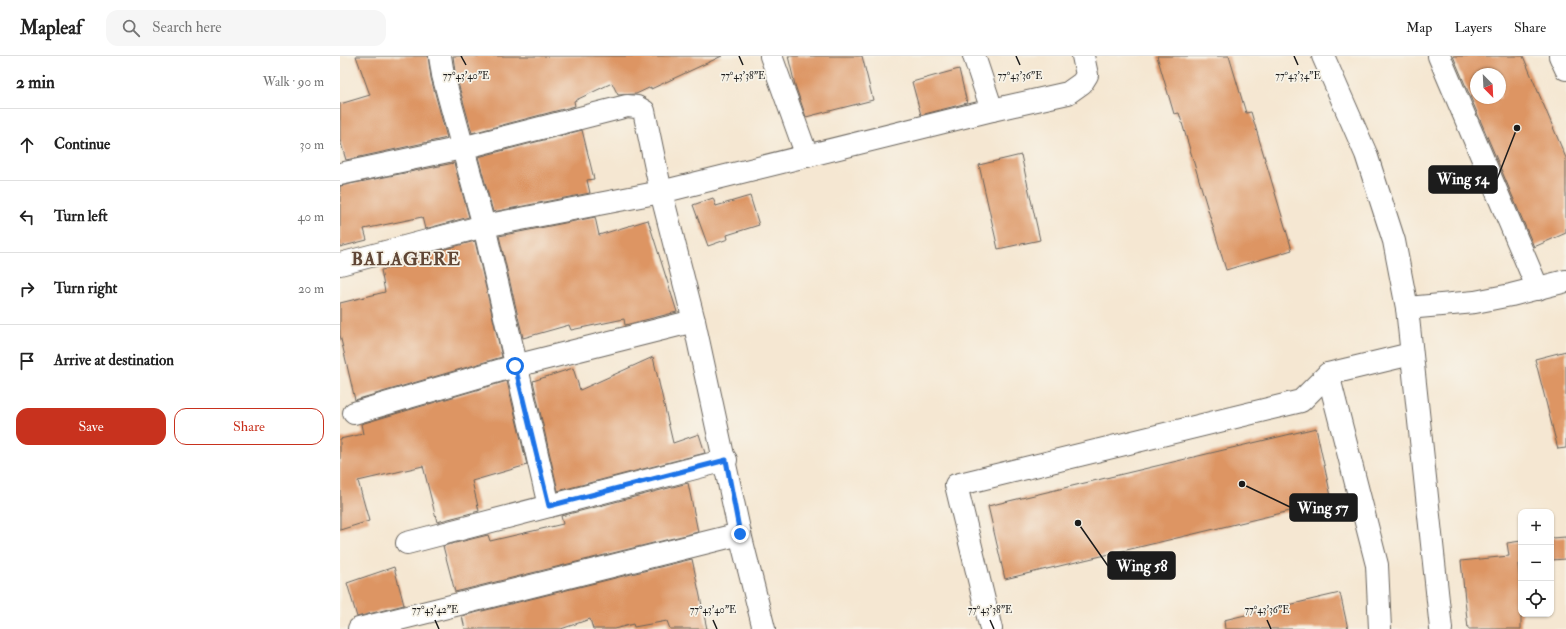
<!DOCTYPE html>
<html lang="en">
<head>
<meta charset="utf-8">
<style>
	body { margin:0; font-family:"IM FELL Double Pica",serif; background:#f6f6f6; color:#222 }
	.controls { position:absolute; right:12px; bottom:12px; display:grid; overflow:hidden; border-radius:8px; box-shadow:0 1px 3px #0004 }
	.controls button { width:36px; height:36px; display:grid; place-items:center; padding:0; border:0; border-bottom:1px solid #e0e0e0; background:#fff; color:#222; font:20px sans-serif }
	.compass { position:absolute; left:1130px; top:12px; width:36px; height:36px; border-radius:50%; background:#fff; box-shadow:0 1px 3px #0004; rotate:156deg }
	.stop { position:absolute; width:12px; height:12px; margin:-9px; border:3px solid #1a73e8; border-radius:50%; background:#fff }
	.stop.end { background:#1a73e8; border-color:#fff; box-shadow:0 1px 4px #0008 }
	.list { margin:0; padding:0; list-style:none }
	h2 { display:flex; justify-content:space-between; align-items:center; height:52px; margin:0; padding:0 16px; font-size:17px }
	h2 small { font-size:13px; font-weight:400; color:#767676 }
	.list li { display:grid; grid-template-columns:26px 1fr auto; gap:12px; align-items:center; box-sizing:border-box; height:72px; padding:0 16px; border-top:1px solid #e0e0e0 }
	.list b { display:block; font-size:15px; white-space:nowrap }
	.list em { font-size:13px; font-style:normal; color:#767676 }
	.actions { display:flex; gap:8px; padding:12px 16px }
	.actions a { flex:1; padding:9px 0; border:1px solid #c8321e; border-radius:12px; text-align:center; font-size:14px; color:#c8321e }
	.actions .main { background:#c8321e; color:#fff }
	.icon { flex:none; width:22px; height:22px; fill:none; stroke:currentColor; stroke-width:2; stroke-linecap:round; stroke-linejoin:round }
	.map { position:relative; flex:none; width:1226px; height:573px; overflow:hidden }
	header { display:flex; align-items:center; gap:24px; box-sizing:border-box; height:56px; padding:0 20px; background:#fff; border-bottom:1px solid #e0e0e0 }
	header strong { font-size:19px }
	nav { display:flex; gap:22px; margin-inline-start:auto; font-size:14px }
	.search { width:280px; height:36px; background:#f6f6f6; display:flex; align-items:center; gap:10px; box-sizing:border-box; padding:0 14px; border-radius:12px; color:#767676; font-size:15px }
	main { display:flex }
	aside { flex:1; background:#fff }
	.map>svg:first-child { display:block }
	.building { fill:#dd9564; fill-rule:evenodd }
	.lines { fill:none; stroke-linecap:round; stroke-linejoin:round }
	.street-casing { stroke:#68635c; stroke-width:24 }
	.street { stroke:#fff; stroke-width:22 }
	.route { stroke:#1a73e8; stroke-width:5 }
	.ticks { fill:none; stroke:#1c1c1c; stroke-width:1.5 }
	.labels { text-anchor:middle; stroke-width:3.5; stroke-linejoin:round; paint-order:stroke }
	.district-label { font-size:18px; font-weight:bold; letter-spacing:1px; fill:#604635; stroke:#f7f3e8 }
	.ticks-label { font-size:10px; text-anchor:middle; fill:#1c1c1c; stroke:#f7f3e8; stroke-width:3.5; stroke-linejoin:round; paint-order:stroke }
	.leader { fill:none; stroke:#1c1c1c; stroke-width:1.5 }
	.callout-dot { fill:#1c1c1c; stroke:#f7f3e8; stroke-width:1.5 }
	.callout { fill:#1c1c1c; stroke:#1c1c1c; stroke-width:1.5 }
	.callout-label { font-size:15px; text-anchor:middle; font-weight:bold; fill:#fff }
</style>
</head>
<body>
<header>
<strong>Mapleaf</strong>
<div class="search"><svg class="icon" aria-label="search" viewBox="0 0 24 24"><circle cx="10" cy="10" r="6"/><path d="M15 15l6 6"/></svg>Search here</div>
<nav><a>Map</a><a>Layers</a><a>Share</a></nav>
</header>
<main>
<aside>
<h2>2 min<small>Walk · 90 m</small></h2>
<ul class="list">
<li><svg class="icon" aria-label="ahead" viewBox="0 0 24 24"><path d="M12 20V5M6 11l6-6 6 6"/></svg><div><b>Continue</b></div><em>30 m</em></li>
<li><svg class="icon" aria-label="left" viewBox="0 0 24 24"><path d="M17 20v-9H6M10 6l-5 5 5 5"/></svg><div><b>Turn left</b></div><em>40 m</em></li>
<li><svg class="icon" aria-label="right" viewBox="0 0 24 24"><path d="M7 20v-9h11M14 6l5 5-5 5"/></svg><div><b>Turn right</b></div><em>20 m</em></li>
<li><svg class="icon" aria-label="arrive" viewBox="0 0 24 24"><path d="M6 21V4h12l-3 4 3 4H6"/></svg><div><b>Arrive at destination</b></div></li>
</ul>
<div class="actions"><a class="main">Save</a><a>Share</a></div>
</aside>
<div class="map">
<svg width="1226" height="573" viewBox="0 0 1226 573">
	<rect width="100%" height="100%" fill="#f7f3e8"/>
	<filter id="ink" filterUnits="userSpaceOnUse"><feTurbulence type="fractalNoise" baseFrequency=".025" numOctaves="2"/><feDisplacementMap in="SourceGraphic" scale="8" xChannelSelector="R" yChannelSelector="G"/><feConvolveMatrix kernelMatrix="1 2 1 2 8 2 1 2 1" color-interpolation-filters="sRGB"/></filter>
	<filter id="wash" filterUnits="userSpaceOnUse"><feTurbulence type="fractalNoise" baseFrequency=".012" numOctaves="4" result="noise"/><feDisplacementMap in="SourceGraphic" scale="16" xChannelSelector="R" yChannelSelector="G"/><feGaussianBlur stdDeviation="0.9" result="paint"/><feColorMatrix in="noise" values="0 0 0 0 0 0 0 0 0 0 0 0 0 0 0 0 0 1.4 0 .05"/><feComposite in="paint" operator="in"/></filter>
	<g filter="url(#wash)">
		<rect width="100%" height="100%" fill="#f5e7d2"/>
		<g id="blocks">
			<!-- building -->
			<g class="building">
				<polygon points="16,0 88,0 91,22 107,82 6,104 0,84 0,48 30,39"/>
				<polygon points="113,0 382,0 311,33 311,31 296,38 278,39 272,27 234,45 235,50 132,77 115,16"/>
				<polygon points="448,0 522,0 533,44 466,61 455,29"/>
				<polygon points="817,0 889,0 906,57 911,56 952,194 886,214 839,57 834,58"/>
				<path d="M 1113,0 L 1183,0 L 1226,102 L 1226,177 L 1194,191 ZM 1136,18 L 1160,18 L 1160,42 L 1136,42 Z"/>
				<polygon points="619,13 627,47 581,59 572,26"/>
				<polygon points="242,74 254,123 247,124 250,137 153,156 138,101"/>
				<polygon points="681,99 700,184 658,193 639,109"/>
				<polygon points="114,107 129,161 85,173 82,161 24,173 27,184 0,191 0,130"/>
				<polygon points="410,140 419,169 387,179 388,183 368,190 353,149 373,142 376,150"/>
				<polygon points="255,161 259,179 308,164 337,256 285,269 284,263 231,274 229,269 183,282 159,180"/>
				<polygon points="135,185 162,301 15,344 0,279 0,247 45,236 41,214 91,204 90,197"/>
				<polygon points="1226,295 1226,392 1218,393 1195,303"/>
				<polygon points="313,301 333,387 359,378 365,397 218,435 193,325 233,312 240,334"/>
				<polygon points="167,325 187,409 132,425 139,455 97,466 83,410 18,425 29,465 0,474 0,383 23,378 21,368"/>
				<polygon points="976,372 992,445 665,523 648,450"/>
				<polygon points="348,427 358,476 115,536 103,490 148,479 150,485 223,468 221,460"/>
				<polygon points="1226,481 1226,503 1211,504 1211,482"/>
				<polygon points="1181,485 1181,508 1178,508 1181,534 1181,573 1128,573 1121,505 1169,500 1167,487"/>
				<polygon points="352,503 367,573 330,573 327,565 294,571 293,568 274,573 253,573 250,563 221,573 125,573 122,560"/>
				<polygon points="54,511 64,549 17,561 7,527"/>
				<polygon points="1000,537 1008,573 885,573 884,564"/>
			</g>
		</g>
	</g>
	<g filter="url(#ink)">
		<use href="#blocks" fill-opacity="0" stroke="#68635c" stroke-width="1"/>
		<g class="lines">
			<defs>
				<g id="street">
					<polyline points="100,0 103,19 144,170 209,450"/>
					<polyline points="431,0 467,100"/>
					<polyline points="983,0 1026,98 1054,185 1067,252 1101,573"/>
					<polyline points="1099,0 1198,233"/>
					<polyline points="1220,0 1226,13"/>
					<polyline points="652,54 728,37 742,27 747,19 743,0"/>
					<polyline points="0,118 122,92 287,50 297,51 304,55 321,136 354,265 400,478 424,573"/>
					<polyline points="0,208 144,170 321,136 652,54 634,0"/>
					<polyline points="1067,252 1135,246 1171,239 1226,225"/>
					<polyline points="988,318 1037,509 1040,573"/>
					<polyline points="14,357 175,310 354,265"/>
					<polyline points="67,487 386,404"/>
					<polyline points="19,573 400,478"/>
					<polyline points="651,573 616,429 961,345 988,318 1071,298"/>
				</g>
			</defs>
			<!-- street casing -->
			<use href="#street" class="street-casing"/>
			<!-- street -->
			<use href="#street" class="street"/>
		</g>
	</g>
	<g class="lines" filter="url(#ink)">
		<!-- route -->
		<polyline class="route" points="175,310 209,450 386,404 400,478"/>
	</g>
	<!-- ticks -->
	<path class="ticks" d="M 121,0 L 126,9M 399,0 L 403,9M 676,0 L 680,9M 954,0 L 958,9M 95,564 L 99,573M 373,564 L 377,573M 650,564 L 654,573M 927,564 L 931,573"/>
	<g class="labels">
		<!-- district labels -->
		<g class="district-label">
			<text x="66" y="209">BALAGERE</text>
		</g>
	</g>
	<g class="ticks-label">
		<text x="126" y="23">77°43'40"E</text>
		<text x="403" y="23">77°43'38"E</text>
		<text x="680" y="23">77°43'36"E</text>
		<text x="958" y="23">77°43'34"E</text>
		<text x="95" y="557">77°43'42"E</text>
		<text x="373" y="557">77°43'40"E</text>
		<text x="650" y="557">77°43'38"E</text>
		<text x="927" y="557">77°43'36"E</text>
	</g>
	<!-- callouts -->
	<path class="leader" d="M1177 72L1157 123M902 428L950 451M738 467L768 510"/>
	<g class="callout-dot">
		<circle cx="1177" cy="72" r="4"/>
		<circle cx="902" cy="428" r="4"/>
		<circle cx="738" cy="467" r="4"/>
	</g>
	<g class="callout">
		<rect x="1089" y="110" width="68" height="27" rx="4"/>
		<rect x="950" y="438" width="67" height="27" rx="4"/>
		<rect x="768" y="496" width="67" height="27" rx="4"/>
	</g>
	<g class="callout-label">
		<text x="1123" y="128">Wing 54</text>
		<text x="983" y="457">Wing 57</text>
		<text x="802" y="515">Wing 58</text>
	</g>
</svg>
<div class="controls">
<button>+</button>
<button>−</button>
<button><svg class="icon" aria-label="locate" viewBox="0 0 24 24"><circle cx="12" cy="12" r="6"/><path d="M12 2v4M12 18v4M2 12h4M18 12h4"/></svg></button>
</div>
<svg class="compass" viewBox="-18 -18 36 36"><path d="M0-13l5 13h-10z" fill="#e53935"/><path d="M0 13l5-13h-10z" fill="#767676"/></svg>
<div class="stop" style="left:175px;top:310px"></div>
<div class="stop end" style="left:400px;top:478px"></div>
</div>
</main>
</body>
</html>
